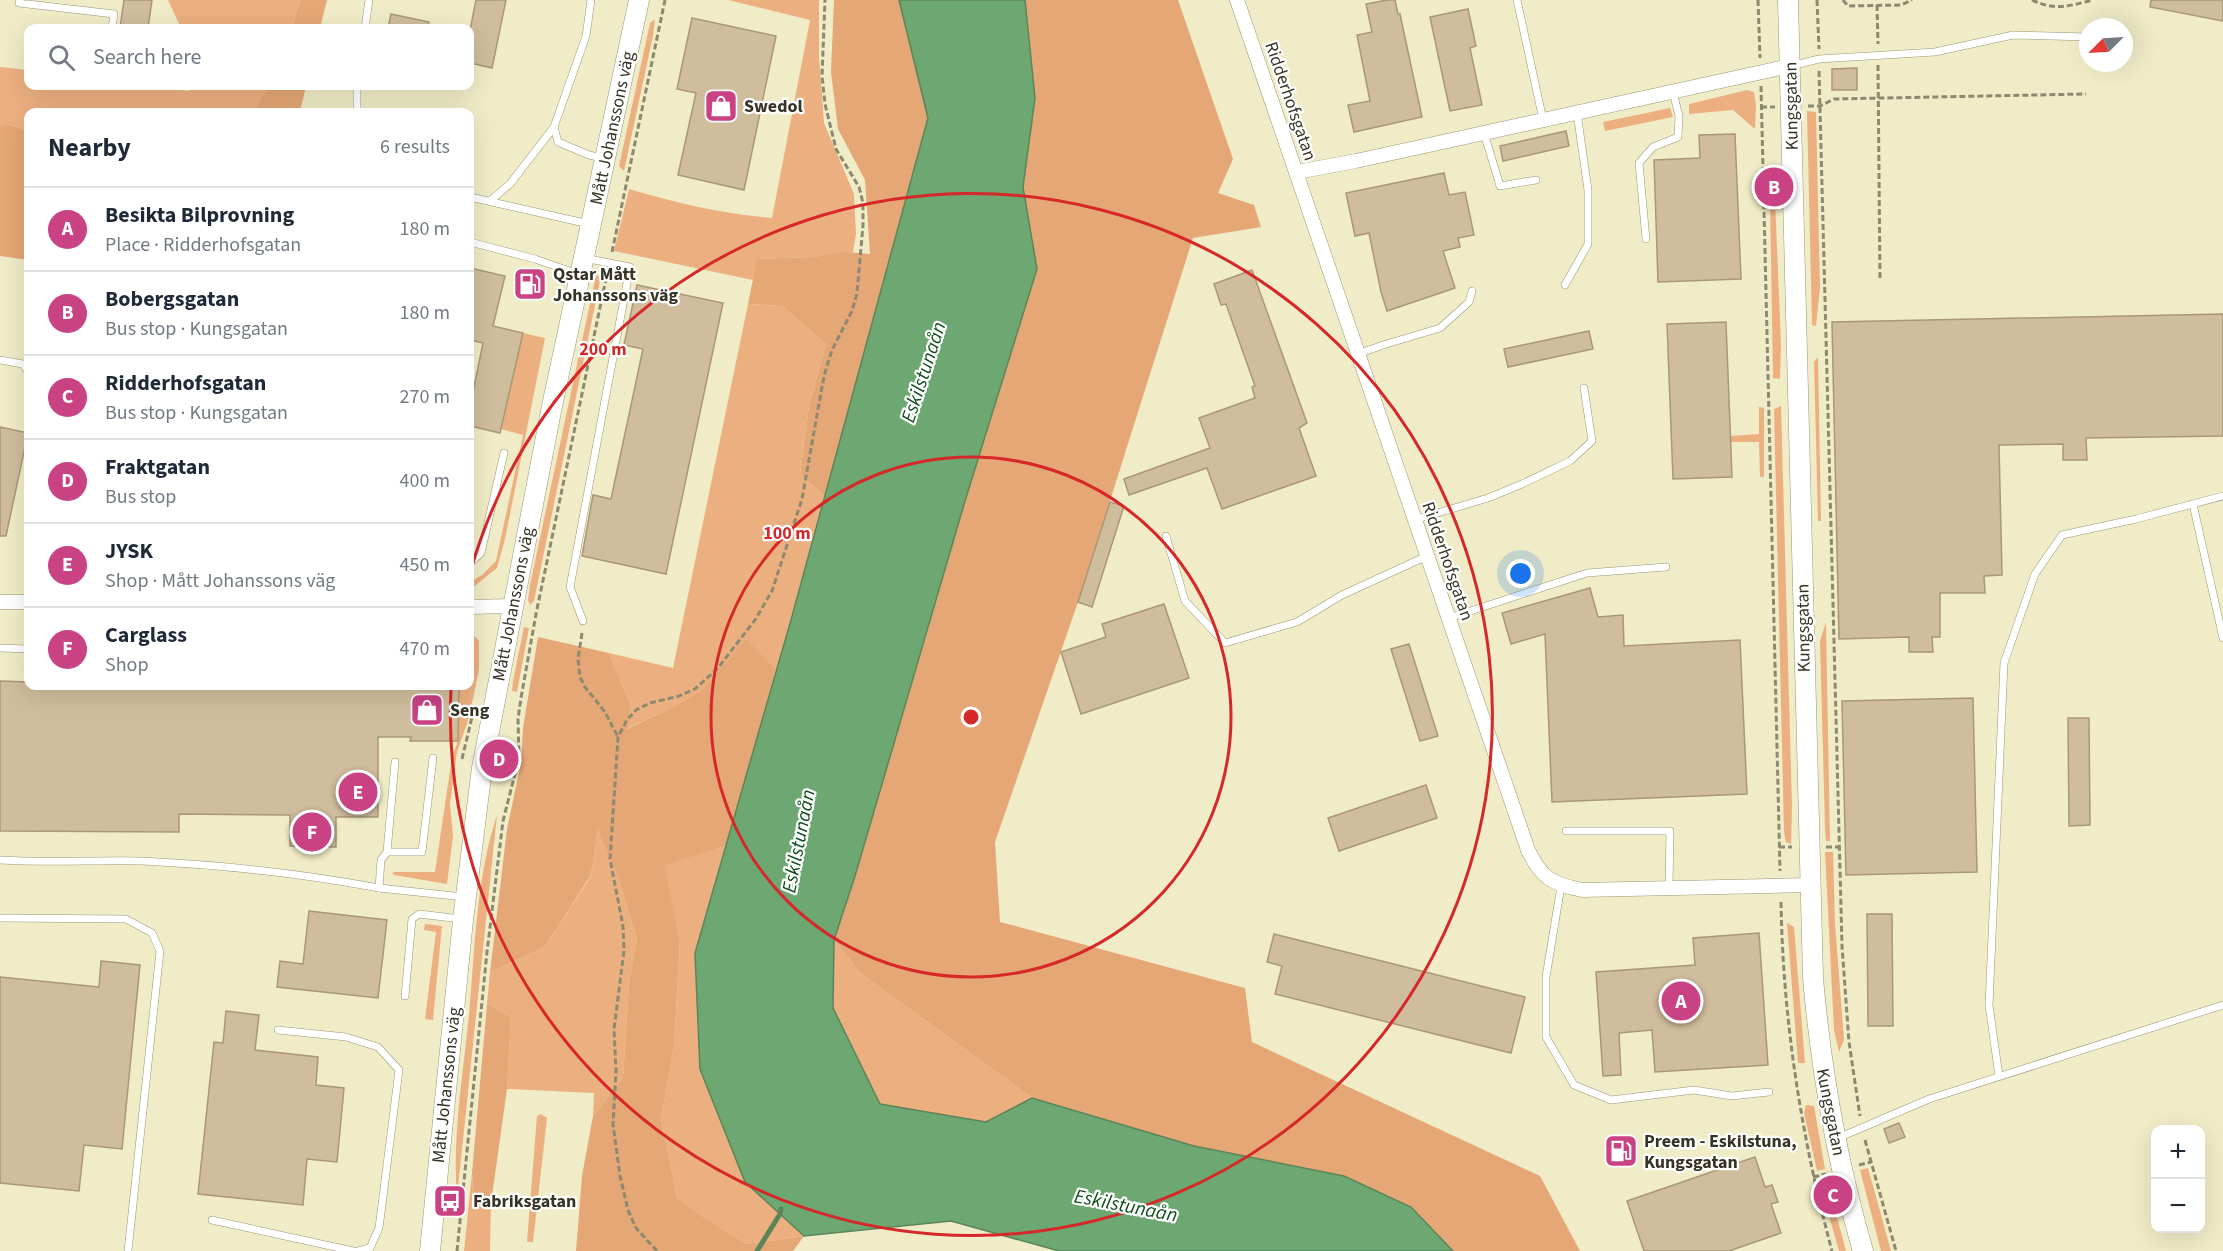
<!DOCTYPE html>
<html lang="en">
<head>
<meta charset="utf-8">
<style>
	body { margin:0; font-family:"Source Sans 3",sans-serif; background:#f2f2f3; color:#1f2937 }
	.controls { position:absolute; right:18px; bottom:18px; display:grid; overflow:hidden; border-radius:12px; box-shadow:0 6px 24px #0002 }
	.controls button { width:54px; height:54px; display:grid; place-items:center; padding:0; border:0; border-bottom:2px solid #e0e1e3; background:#fff; color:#1f2937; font:30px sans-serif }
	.compass { position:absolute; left:2079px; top:18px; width:54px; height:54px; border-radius:50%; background:#fff; box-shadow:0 6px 24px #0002; rotate:246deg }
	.you { position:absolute; left:1521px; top:574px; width:21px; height:21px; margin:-15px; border:4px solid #fff; border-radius:50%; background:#1a73e8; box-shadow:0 0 0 9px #1a73e833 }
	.badge { display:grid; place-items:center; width:39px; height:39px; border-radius:50%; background:#c84284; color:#fff; font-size:20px; font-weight:700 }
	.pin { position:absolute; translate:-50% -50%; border:3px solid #fff; box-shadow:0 2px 6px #0006 }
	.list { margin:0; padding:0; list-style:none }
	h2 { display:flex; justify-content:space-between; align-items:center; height:78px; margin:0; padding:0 24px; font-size:26px }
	h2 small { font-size:20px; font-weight:400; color:#747a83 }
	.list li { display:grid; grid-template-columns:39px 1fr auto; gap:18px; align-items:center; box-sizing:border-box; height:84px; padding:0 24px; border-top:2px solid #e0e1e3 }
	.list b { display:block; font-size:22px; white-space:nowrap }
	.list p { margin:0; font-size:20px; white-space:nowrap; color:#747a83 }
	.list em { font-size:20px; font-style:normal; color:#747a83 }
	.icon { flex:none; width:33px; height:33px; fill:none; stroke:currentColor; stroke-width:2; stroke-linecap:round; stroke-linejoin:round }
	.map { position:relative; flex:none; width:2223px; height:1251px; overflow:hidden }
	.search { position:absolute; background:#fff; box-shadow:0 6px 24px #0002; left:24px; top:24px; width:450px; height:66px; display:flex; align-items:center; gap:15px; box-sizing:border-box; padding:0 21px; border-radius:12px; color:#747a83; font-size:22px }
	.panel { position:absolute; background:#fff; box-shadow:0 6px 24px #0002; left:24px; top:108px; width:450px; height:582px; border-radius:12px }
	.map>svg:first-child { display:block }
	.green { fill:#ecb080 }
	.forest { fill:#e5a775 }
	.water { fill:#6da772; stroke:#5c845b; stroke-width:1.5 }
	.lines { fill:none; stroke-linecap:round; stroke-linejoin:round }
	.stream { stroke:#5c845b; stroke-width:5 }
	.building { fill:#d0bd9d; stroke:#a99778; stroke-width:1.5 }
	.lane-casing { stroke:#999673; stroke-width:8 }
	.street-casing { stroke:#999673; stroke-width:15 }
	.secondary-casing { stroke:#999673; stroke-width:21 }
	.path { stroke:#8c8970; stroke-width:3; stroke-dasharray:6 3; stroke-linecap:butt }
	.lane { stroke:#fff; stroke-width:7 }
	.street { stroke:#fff; stroke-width:14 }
	.secondary { stroke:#fff; stroke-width:20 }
	.ring { fill:none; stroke:#d62828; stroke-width:3 }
	.labels { text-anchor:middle; stroke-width:4.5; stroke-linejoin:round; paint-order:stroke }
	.street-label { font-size:18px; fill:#343324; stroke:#fff }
	.poi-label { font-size:18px; font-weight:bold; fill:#343324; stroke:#fff; text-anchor:start }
	.water-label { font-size:20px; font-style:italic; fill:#0f4f1c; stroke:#fff }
	.centre { fill:#d62828; stroke:#fff; stroke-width:3 }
	.ring-label { font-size:18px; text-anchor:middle; font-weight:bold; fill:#d62828; stroke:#fff; stroke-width:4.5; stroke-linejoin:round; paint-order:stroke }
</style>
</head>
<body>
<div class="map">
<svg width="2223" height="1251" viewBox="0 0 2223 1251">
	<rect width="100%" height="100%" fill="#f0ecc7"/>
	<!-- green -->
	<g class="green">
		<polygon points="168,0 300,0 292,28 181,28"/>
		<path d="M 728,0 L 819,0 L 819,56 L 824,123 L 854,194 L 856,234 L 853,252 L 813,257 L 758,259 L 753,280 L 614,251 L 629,189 C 676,203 723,214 772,218 L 810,20 Z"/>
		<polygon points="655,19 653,36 624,171 619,166 650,23"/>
		<polygon points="0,67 28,70 28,86 148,86 189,91 192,86 268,86 253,112 28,112 28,131 8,124 0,126"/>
		<polygon points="1747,90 1754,92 1756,105 1755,129 1733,110 1689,114 1689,104"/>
		<polygon points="1670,108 1673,117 1605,131 1603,122"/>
		<polygon points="1807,111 1816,112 1820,287 1816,326 1812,325"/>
		<polygon points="1770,199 1775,199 1781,344 1780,379 1773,378"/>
		<polygon points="596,275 601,276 534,601 530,605 528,600 530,585"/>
		<polygon points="748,304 782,306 826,344 809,406 800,474 825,496 777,670 746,640 701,691 667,710 626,729 631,706 609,653 673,668"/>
		<polygon points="523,333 545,338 505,539 497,568 472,588 470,582 482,575 496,561 523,435 501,429"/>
		<polygon points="1818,357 1821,521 1818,521 1814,362"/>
		<polygon points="1781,406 1792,807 1791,844 1786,842 1784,832 1774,409"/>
		<polygon points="1759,407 1764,408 1764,477 1760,477 1759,442 1730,442 1730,436 1759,434"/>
		<polygon points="1826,622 1830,841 1826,841 1825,828 1820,641"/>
		<polygon points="524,627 529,628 517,692 512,691 513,681"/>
		<polygon points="470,631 479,641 479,669 469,718 457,752 450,804 453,836 447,884 394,875 392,873 394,872 435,872 452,757 458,741 459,686 470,686"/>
		<path d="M 497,815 L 457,1197 C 452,1137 463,1075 469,1015 C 475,949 476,878 497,815 Z"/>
		<polygon points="598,828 618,878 637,939 629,983 623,1078 593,1116 594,1093 507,1089 511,1017 487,1004 490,972 545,947 591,876"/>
		<polygon points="726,846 695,953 780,1214 804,1236 747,1244 702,1216 677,1197 661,1119 674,1046 680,941 663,864"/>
		<polygon points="1825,852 1833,852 1835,924 1844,1040 1839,1052 1834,1030"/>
		<polygon points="1787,923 1794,927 1805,1063 1798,1063"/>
		<polygon points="425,924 442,926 433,1020 425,1019 436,932 424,930"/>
		<polygon points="834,940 860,973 1032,1098 987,1122 880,1104 833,1008"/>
		<polygon points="1806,1105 1814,1106 1825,1169 1817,1171 1804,1113"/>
		<polygon points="541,1114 547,1118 533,1242 527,1242 537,1116"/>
		<polygon points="1868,1168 1891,1251 1881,1251 1860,1170"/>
		<polygon points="472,1173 474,1203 491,1203 490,1251 464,1251"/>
		<polygon points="1826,1176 1846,1251 1839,1251 1818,1177"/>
	</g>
	<!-- forest -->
	<g class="forest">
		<polygon points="300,0 327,0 320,28 292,28"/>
		<polygon points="834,0 899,0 928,117 825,496 800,474 809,406 826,344 782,306 748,304 757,259 813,257 847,252 870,254 865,180 838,129 831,72"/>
		<polygon points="1025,0 1178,0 1233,159 1218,193 1254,205 1261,227 1193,238 1078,602 995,842 1000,922 1245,988 1252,1042 1540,1176 1580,1251 1453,1251 1411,1207 1344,1176 1194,1146 1032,1098 860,973 834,940 855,876 965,501 1037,269 1023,187 1035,98"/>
		<polygon points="268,86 306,86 300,112 253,112"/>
		<polygon points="8,124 28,131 28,260 0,256 0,126"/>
		<polygon points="538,637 609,653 631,706 627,729 667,710 701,691 746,639 777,670 726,846 664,865 680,941 674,1046 661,1119 677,1197 702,1216 747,1244 804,1236 793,1251 576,1251 582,1176 593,1116 623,1078 629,983 637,939 618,878 598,829 591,875 545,947 490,972 507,829 521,763 523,728"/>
		<polygon points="487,1004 511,1017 507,1089 491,1203 474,1203 472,1173"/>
	</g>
	<!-- water -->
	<polygon class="water" points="899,0 1025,0 1035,98 1023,187 1037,269 965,501 855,876 834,940 833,1008 880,1104 986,1122 1032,1098 1194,1146 1344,1176 1411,1207 1453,1251 1059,1251 951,1221 804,1236 745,1182 700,1069 695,953 791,620 928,118"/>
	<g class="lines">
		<!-- stream -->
		<polyline class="stream" points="757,1251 780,1214 781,1209"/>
	</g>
	<!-- building -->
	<g class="building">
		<polygon points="124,0 152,0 148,28 120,28"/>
		<polygon points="476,0 506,0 492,68 470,63 470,30"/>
		<polygon points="1387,0 1395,0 1398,14 1400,14 1422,117 1354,132 1348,105 1370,101 1357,35 1372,32 1366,4"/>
		<polygon points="2151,0 2223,0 2223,21 2150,7"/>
		<polygon points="1468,9 1476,46 1470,48 1482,105 1450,111 1430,17"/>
		<polygon points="391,14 429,22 428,28 388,28"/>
		<polygon points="692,18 776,36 744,190 678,175 696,93 677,89"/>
		<polygon points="1857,68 1857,90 1832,90 1832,69"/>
		<polygon points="1566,131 1569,146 1503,161 1500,146"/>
		<polygon points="1735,134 1741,279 1658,282 1654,160 1700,158 1699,135"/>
		<polygon points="1444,173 1449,195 1465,192 1474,235 1458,238 1460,247 1443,251 1455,288 1387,311 1381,292 1369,233 1355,236 1346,193"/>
		<polygon points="470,268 505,276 493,326 523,333 500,433 470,426 470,407 483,343 470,340"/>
		<polygon points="1252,270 1307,423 1299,428 1316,476 1222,509 1207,468 1129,495 1124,479 1210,448 1199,418 1255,398 1252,387 1255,386 1226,304 1221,305 1214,284"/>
		<polygon points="637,285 723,303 666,574 582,556 593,495 611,499 643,349 624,345"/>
		<polygon points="2223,314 2223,436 2086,438 2087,460 2063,460 2063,444 1999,445 2002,575 1984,576 1985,593 1940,593 1940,637 1932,637 1933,652 1909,652 1909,637 1839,639 1832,322"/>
		<polygon points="1726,322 1732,477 1673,479 1667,324"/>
		<polygon points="1589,331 1593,349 1508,367 1504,349"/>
		<polygon points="0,427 28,433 6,536 0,536"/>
		<polygon points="1110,502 1124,506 1092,607 1078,602"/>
		<polygon points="1590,588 1598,617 1623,615 1624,646 1740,640 1747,794 1552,802 1545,634 1511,644 1502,613"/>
		<polygon points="1164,604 1189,678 1081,714 1061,652 1106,637 1102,624"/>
		<polygon points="1409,644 1438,736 1420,741 1391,649"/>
		<polygon points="0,681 28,682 28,686 459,686 458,741 410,741 411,737 378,737 378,817 336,817 336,847 290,846 290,815 179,814 179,832 0,831"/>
		<polygon points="1973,698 1977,872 1846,875 1842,701"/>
		<polygon points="2068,718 2089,718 2090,825 2069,826"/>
		<polygon points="1426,785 1437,818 1339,851 1328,818"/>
		<polygon points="309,911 387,920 378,998 277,987 280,961 303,964"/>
		<polygon points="1867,914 1892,914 1893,1026 1868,1026"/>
		<polygon points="1759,933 1768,1065 1655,1072 1652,1030 1619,1033 1621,1075 1603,1076 1596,972 1695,965 1693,938"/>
		<polygon points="1274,934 1525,997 1511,1053 1275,994 1282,966 1267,962"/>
		<polygon points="101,961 140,965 122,1149 84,1145 79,1191 0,1183 0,977 99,987"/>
		<polygon points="226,1011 259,1015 255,1050 318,1057 316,1085 344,1088 337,1162 307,1159 303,1205 198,1194 214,1042 223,1043"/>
		<polygon points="1899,1123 1905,1137 1889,1143 1884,1129"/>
		<polygon points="1755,1157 1765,1187 1772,1185 1778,1202 1771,1204 1781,1233 1729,1251 1644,1251 1627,1201"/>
	</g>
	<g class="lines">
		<defs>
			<g id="lane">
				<polyline points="20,0 19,3 114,14 112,28"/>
				<polyline points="591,0 586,36 554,127 558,142 589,155 602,158"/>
				<polyline points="1517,0 1543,120"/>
				<polyline points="365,28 369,0"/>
				<polyline points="1791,66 1819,59 1935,52 2013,35 2088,37"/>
				<polyline points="357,86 357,112"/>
				<polyline points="1484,133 1500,186 1536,180"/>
				<polyline points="470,197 589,224"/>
				<polyline points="490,201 510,184 554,127"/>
				<polyline points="1646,239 1639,163 1653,147 1678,137 1679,116 1673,92"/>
				<polyline points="470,242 535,259 578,274"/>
				<polyline points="1565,285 1588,244 1588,190 1577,113"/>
				<polyline points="1358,354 1383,345 1440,328 1469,302 1472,291"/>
				<polyline points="0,360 23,364 28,372"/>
				<polyline points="2193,504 2223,638"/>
				<polyline points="1414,520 1488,498 1522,484 1570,461 1592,441 1584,388"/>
				<polyline points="1166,536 1185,601 1225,643 1297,622 1342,595 1427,556"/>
				<polyline points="470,563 481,553 504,453"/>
				<polyline points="1449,618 1587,573 1666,567"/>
				<polyline points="583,621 570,587 630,267 584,258"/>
				<polyline points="0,648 28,649"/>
				<polyline points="433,758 422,852 387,852 381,860 379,888 464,897"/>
				<polyline points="1566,831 1670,831 1669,888"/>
				<polyline points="387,852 395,762"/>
				<path d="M 0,860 C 47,863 95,860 142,861 C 222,865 300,873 379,888"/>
				<polyline points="1561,886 1546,977 1546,1037 1574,1085 1611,1100 1694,1090 1732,1096 1769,1092"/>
				<polyline points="0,918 126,919 152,933 160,951 128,1251"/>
				<polyline points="405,996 412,919 419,914 461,919"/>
				<polyline points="278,1030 346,1037 378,1047 399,1070 379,1228 370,1248 358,1251"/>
				<polyline points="1999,1076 1989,1005 2004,663 2035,574 2062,535 2136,519 2223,496"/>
				<polyline points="1838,1138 1929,1099 2223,1005"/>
				<polyline points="212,1220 353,1251"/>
			</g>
			<g id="street">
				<path d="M 1237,0 L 1528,850 C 1541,878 1552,884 1582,890 L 1809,885"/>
				<polyline points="1297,172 1356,161 1790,66"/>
				<polyline points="0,602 28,602"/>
				<polyline points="470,607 513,606"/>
			</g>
			<g id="secondary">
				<path d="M 1788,0 L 1813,978 C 1821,1070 1837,1162 1863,1251"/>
				<polyline points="430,1251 463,920 482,768 552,406 639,0"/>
			</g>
		</defs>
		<!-- lane casing -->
		<use href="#lane" class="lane-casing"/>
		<!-- street casing -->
		<use href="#street" class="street-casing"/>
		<!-- secondary casing -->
		<use href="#secondary" class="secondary-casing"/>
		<!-- path -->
		<g class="path">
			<polyline points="1758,0 1760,58"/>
			<polyline points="1817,0 1819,49"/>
			<polyline points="1843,0 1848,6 1901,5 1912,0"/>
			<path d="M 2032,0 C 2055,11 2069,6 2093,0"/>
			<polyline points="1877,5 1878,44"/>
			<polyline points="1878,65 1880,279"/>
			<polyline points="1819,71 1842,946 1849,1042 1860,1116"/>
			<polyline points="1761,86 1780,871"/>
			<polyline points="1808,106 1820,106 1834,99 2086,94"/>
			<polyline points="1761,107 1775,107"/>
			<polyline points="612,252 665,0"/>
			<polyline points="582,633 578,659 580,677 585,687 605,712 618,737"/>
			<polyline points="462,759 472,717"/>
			<polyline points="1779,847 1792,847"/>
			<polyline points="1826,847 1839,847"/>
			<path d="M 1781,902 C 1783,1020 1801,1136 1832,1251"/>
			<polyline points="1865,1140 1896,1251"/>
			<polyline points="1859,1165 1871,1162"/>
			<polyline points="1813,1177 1826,1174"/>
			<polyline points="457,1251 487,952 503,821 519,758 518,719 521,698 536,614 607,274"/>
			<polyline points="657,1251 636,1228 628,1210 620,1176 613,1124 616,1071 614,1029 624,951 623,926 610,859 618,737 627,720 636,710 650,703 679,696 695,689 718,668 755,620 772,591 802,499 824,376 832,350 852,311 857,293 863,226 863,203 859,187 836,149 825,104 822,76 825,0"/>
		</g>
		<!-- lane -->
		<use href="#lane" class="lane"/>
		<!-- street -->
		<use href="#street" class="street"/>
		<!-- secondary -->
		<use href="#secondary" class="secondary"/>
	</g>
	<!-- distance rings -->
	<g class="ring">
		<circle cx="971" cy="717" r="260"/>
		<path d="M470 573A521 521 0 1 1 451 690"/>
	</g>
	<!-- icons -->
	<defs>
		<symbol id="shop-square" viewBox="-11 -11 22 22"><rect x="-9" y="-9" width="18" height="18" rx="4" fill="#c84284" stroke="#fff"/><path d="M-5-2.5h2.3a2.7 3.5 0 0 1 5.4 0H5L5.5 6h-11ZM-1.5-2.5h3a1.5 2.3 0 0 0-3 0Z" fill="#fff"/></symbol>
		<symbol id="fuel-square" viewBox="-11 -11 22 22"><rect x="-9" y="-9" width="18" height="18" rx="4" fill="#c84284" stroke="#fff"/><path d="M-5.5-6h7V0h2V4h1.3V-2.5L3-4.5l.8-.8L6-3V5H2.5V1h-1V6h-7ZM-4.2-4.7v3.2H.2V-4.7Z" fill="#fff"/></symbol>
		<symbol id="bus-square" viewBox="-11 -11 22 22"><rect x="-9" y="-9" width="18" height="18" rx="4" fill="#c84284" stroke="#fff"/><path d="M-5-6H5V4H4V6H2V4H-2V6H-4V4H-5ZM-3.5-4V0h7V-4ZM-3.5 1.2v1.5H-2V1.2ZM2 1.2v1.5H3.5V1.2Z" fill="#fff"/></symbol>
	</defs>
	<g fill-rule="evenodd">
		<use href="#shop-square" x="702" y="87" width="38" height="38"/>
		<use href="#fuel-square" x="511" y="265" width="38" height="38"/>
		<use href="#shop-square" x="408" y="691" width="38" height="38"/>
		<use href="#fuel-square" x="1602" y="1132" width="38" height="38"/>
		<use href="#bus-square" x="431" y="1182" width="38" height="38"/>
	</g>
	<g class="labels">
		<!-- street labels -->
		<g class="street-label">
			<text transform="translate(1291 101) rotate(71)" y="6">Ridderhofsgatan</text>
			<text transform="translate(1791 106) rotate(-91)" y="6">Kungsgatan</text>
			<text transform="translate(612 128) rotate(-78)" y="6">Mått Johanssons väg</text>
			<text transform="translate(1448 561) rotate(71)" y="6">Ridderhofsgatan</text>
			<text transform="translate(513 604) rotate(-79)" y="6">Mått Johanssons väg</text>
			<text transform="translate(1803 628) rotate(-91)" y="6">Kungsgatan</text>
			<text transform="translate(446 1085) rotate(-84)" y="6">Mått Johanssons väg</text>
			<text transform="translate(1831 1112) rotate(79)" y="6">Kungsgatan</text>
		</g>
		<!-- poi labels -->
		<g class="poi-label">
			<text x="744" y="112">Swedol</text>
			<text x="553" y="280">Qstar Mått<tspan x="553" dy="21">Johanssons väg</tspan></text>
			<text x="450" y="716">Seng</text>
			<text x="1644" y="1147">Preem - Eskilstuna,<tspan x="1644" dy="21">Kungsgatan</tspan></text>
			<text x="473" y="1207">Fabriksgatan</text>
		</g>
		<!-- water labels -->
		<g class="water-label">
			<text transform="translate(923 372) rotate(-72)" y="7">Eskilstunaån</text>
			<text transform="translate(798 841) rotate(-79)" y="7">Eskilstunaån</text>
			<text transform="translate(1126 1205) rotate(11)" y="7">Eskilstunaån</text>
		</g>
	</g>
	<circle cx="971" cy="717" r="9" class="centre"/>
	<g class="ring-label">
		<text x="603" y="355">200 m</text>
		<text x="787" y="539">100 m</text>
	</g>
</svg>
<div class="controls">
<button>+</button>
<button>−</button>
</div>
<svg class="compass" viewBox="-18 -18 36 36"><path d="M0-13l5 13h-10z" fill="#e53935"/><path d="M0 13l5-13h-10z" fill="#747a83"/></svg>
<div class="you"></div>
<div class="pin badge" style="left:1681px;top:1001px">A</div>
<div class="pin badge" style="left:1774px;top:187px">B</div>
<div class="pin badge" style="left:1833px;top:1195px">C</div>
<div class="pin badge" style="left:499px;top:759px">D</div>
<div class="pin badge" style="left:358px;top:792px">E</div>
<div class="pin badge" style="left:312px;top:832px">F</div>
<div class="search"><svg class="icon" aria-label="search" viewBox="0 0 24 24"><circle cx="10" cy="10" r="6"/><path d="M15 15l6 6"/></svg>Search here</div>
<section class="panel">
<h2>Nearby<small>6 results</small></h2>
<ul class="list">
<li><span class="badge">A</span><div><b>Besikta Bilprovning</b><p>Place · Ridderhofsgatan</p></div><em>180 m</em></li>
<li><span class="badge">B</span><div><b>Bobergsgatan</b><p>Bus stop · Kungsgatan</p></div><em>180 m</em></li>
<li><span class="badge">C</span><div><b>Ridderhofsgatan</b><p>Bus stop · Kungsgatan</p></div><em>270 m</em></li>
<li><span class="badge">D</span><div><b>Fraktgatan</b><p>Bus stop</p></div><em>400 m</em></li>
<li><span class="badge">E</span><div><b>JYSK</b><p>Shop · Mått Johanssons väg</p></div><em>450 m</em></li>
<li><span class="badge">F</span><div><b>Carglass</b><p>Shop</p></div><em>470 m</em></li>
</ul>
</section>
</div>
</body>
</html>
